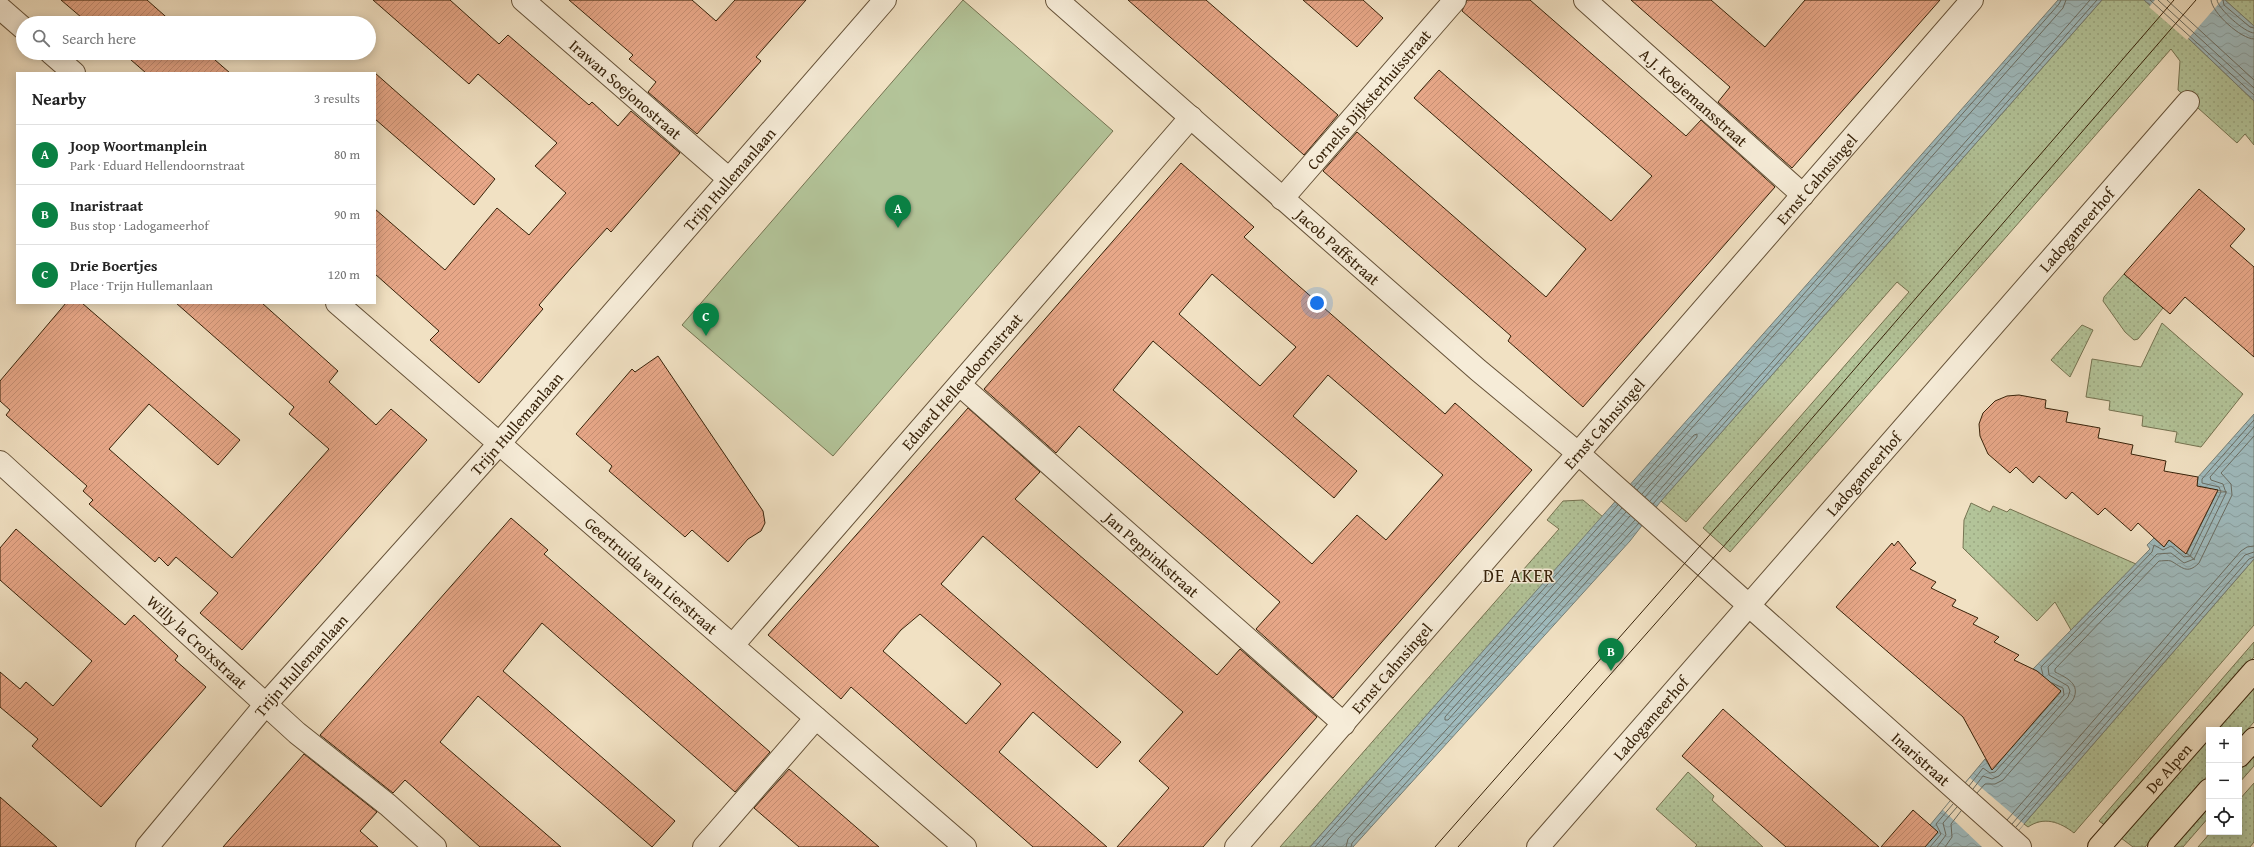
<!DOCTYPE html>
<html lang="en">
<head>
<meta charset="utf-8">
<style>
	body { margin:0; font-family:"Gentium Book Plus",serif; background:#f6f6f6; color:#222 }
	.controls { position:absolute; right:12px; bottom:12px; display:grid; overflow:hidden; border-radius:0px; box-shadow:0 2px 10px #0003 }
	.controls button { width:36px; height:36px; display:grid; place-items:center; padding:0; border:0; border-bottom:1px solid #e0e0e0; background:#fff; color:#222; font:20px sans-serif }
	.you { position:absolute; left:1317px; top:303px; width:14px; height:14px; margin:-10px; border:3px solid #fff; border-radius:50%; background:#1a73e8; box-shadow:0 0 0 6px #1a73e833 }
	.badge { display:grid; place-items:center; width:26px; height:26px; border-radius:50%; background:#0b8043; color:#fff; font-size:13px; font-weight:700 }
	.pin { position:absolute; translate:-50% -33px; filter:drop-shadow(0 1px 2px #0008) }
	.pin::after { content:''; position:absolute; top:21px; width:14px; height:12px; background:inherit; clip-path:polygon(0 0,100% 0,50% 100%) }
	.list { margin:0; padding:0; list-style:none }
	h2 { display:flex; justify-content:space-between; align-items:center; height:52px; margin:0; padding:0 16px; font-size:17px }
	h2 small { font-size:13px; font-weight:400; color:#767676 }
	.list li { display:grid; grid-template-columns:26px 1fr auto; gap:12px; align-items:center; box-sizing:border-box; height:60px; padding:0 16px; border-top:1px solid #e0e0e0 }
	.list b { display:block; font-size:15px; white-space:nowrap }
	.list p { margin:0; font-size:13px; white-space:nowrap; color:#767676 }
	.list em { font-size:13px; font-style:normal; color:#767676 }
	.icon { flex:none; width:22px; height:22px; fill:none; stroke:currentColor; stroke-width:2; stroke-linecap:round; stroke-linejoin:round }
	.map { position:relative; flex:none; width:2254px; height:847px; overflow:hidden }
	.search { position:absolute; background:#fff; box-shadow:0 2px 10px #0003; left:16px; top:16px; width:360px; height:44px; display:flex; align-items:center; gap:10px; box-sizing:border-box; padding:0 14px; border-radius:22px; color:#767676; font-size:15px }
	.panel { position:absolute; background:#fff; box-shadow:0 2px 10px #0003; left:16px; top:72px; width:360px; height:232px; border-radius:0px }
	.map>svg:first-child { display:block }
	.grass { fill:url(#grass-dots); stroke:#757351 }
	.green { fill:#b3c499; stroke:#757351 }
	.water { fill:url(#water-waves); stroke:#757e76 }
	.pier { fill:#f1e1c3 }
	.lines { fill:none; stroke-linecap:round; stroke-linejoin:round }
	.shore { stroke:#6b6e64; stroke-width:1 }
	.building { fill:url(#building-hatch); stroke:#372209; fill-rule:evenodd }
	.minor-casing { stroke:#665238; stroke-width:24 }
	.major-casing { stroke:#372209; stroke-width:24 }
	.minor { stroke:#f6ecd8; stroke-width:22 }
	.major { stroke:#f1e1c3; stroke-width:22 }
	.tram { stroke:#372209; stroke-width:1 }
	.labels { text-anchor:middle; stroke-width:3; stroke-linejoin:round; paint-order:stroke }
	.street-label { font-size:16px; fill:#372209; stroke:#f6ecd8 }
	.quarter-label { font-size:18px; letter-spacing:1px; fill:#372209; stroke:#f6ecd8 }
</style>
</head>
<body>
<div class="map">
<svg width="2254" height="847" viewBox="0 0 2254 847">
	<defs>
		<pattern id="grass-dots" width="8" height="8" patternUnits="userSpaceOnUse"><rect width="8" height="8" fill="#b3c499"/><path d="M2 2h.1M6 6h.1" fill="none" stroke="#9ba882" stroke-width="1.8" stroke-linecap="round"/></pattern>
		<pattern id="water-waves" width="16" height="10" patternUnits="userSpaceOnUse"><rect width="16" height="10" fill="#9fbbbe"/><path d="M0 5q4-4 8 0t8 0" fill="none" stroke="#8aa0a2"/></pattern>
		<pattern id="building-hatch" width="6" height="6" patternUnits="userSpaceOnUse"><rect width="6" height="6" fill="#e7a788"/><path d="M-1 1l2-2M0 6l6-6M5 7l2-2" fill="none" stroke="#c78f74"/></pattern>
	</defs>
	<rect width="100%" height="100%" fill="#f1e1c3"/>
	<filter id="stains"><feTurbulence type="fractalNoise" baseFrequency=".005" numOctaves="4"/><feColorMatrix values="0 0 0 0 .2 0 0 0 0 .09 0 0 0 0 .02 0 0 0 .5 -.17"/></filter>
	<radialGradient id="worn" r=".72"><stop offset=".6" stop-color="#630" stop-opacity="0"/><stop offset="1" stop-color="#630" stop-opacity=".3"/></radialGradient>
	<!-- grass -->
	<g class="grass">
		<polygon points="2102,0 2144,0 2189,39 2254,101 2254,145 2245,134 2237,143 2178,90 2180,61 2171,49 1730,552 1703,528 1909,292 1897,282 1686,522 1661,501"/>
		<polygon points="2225,0 2254,0 2254,26"/>
		<polygon points="2124,274 2163,308 2138,339 2134,340 2125,332 2103,301 2104,297"/>
		<polygon points="2162,323 2243,394 2201,447 2175,442 2177,432 2142,426 2143,416 2109,410 2110,401 2086,397 2092,359 2141,367"/>
		<polygon points="2082,325 2093,330 2070,377 2051,360"/>
		<polygon points="1583,500 1603,517 1310,847 1280,847 1559,529 1547,520 1563,501"/>
		<polygon points="1971,503 1990,512 1993,506 2007,512 2010,509 2136,564 2071,630 2055,602 2037,621 1963,548 1964,520"/>
		<path d="M 2254,559 L 2254,625 L 2074,833 C 2060,822 2044,816 2028,827 L 2024,824 Z"/>
		<polygon points="2254,642 2254,657 2106,826 2099,821"/>
		<polygon points="2254,686 2254,722 2239,739 2239,730 2216,730"/>
		<polygon points="2209,738 2209,774 2145,847 2133,847 2121,838"/>
		<polygon points="2254,752 2254,766 2239,783 2239,769"/>
		<polygon points="1688,772 1714,796 1712,800 1763,847 1695,847 1697,845 1656,809"/>
		<polygon points="2254,783 2254,842 2250,847 2198,847 2211,832 2239,832 2239,800"/>
		<polygon points="2209,803 2209,817 2183,847 2171,847"/>
	</g>
	<!-- green -->
	<polygon class="green" points="963,0 1113,131 833,456 682,325"/>
	<!-- water -->
	<g class="water">
		<polygon points="2058,0 2102,0 1661,501 1630,541 1353,847 1310,847"/>
		<polygon points="2144,0 2225,0 2254,26 2254,101 2188,38"/>
		<polygon points="2254,414 2254,559 2004,847 1925,847 1930,825 1985,759 1992,770 2061,692 2035,679 2040,673 2033,669 2150,549 2147,545 2154,538 2164,547 2169,540 2195,560 2187,553 2217,492 2227,492 2197,486 2198,477"/>
	</g>
	<!-- pier -->
	<g class="pier">
		<polygon points="2155,0 2222,0 2187,40 2149,7"/>
		<polygon points="1970,778 2024,824 2004,847 1982,847 1943,810"/>
	</g>
	<g class="lines">
		<!-- shore -->
		<g class="shore">
			<polyline points="2150,0 2254,95"/>
			<polyline points="2158,0 2254,88"/>
			<polyline points="2167,0 2254,80"/>
			<path d="M 2211,0 C 2212,13 2241,39 2254,39"/>
			<path d="M 2217,0 C 2218,9 2245,33 2254,33"/>
			<polyline points="2223,0 2224,5 2250,27 2254,28"/>
			<polyline points="1634,487 2059,4 2061,0"/>
			<polyline points="1637,490 2063,8 2066,0"/>
			<polyline points="1642,494 1694,435 1697,434 1697,437 1645,497"/>
			<polyline points="1650,501 2090,0"/>
			<polyline points="1653,504 2097,0"/>
			<polyline points="1626,512 1445,717 1445,720 1448,720 1630,516"/>
			<polyline points="2043,675 2041,667 2152,552 2154,545 2163,550 2171,546 2184,557 2190,556 2221,492 2219,487 2202,483 2202,479 2254,420"/>
			<polyline points="1969,786 1983,768 1990,773 1995,772 2064,695 2063,688 2052,683"/>
			<polyline points="1973,789 1983,776 1992,779 1999,776 2068,697 2070,691 2068,686 2049,675 2048,667 2157,554 2171,553 2184,563 2194,559 2226,493 2223,484 2211,480 2210,477 2254,427"/>
			<path d="M 1977,793 L 1985,784 L 1995,784 L 2003,780 L 2073,700 C 2081,684 2067,678 2055,672 L 2055,669 L 2159,561 C 2162,561 2168,560 2171,561 C 2182,567 2187,575 2199,563 L 2232,495 L 2231,484 L 2221,473 L 2254,436"/>
			<polyline points="2007,820 2241,551 2247,547 2254,546"/>
			<polyline points="2012,824 2245,555 2254,552"/>
			<polyline points="2016,827 2249,559 2254,557"/>
			<polyline points="1315,847 1618,505"/>
			<polyline points="1322,847 1622,508"/>
			<polyline points="1346,847 1348,839 1635,520"/>
			<polyline points="1351,847 1352,843 1639,523"/>
			<polyline points="1930,847 1941,834 1936,824 1953,804"/>
			<polyline points="1937,847 1946,835 1943,823 1957,807"/>
			<polyline points="1945,847 1952,837 1951,824 1961,811"/>
		</g>
	</g>
	<!-- building -->
	<g class="building">
		<polygon points="61,0 147,0 173,23 88,23"/>
		<polygon points="373,0 450,0 499,44 508,35 589,105 592,102 618,126 631,111 680,153 611,232 607,228 571,268 539,305 543,309 479,383 430,340 439,331 375,274 375,209 445,270 497,208 529,235 566,193 535,166 557,143 478,74 469,84"/>
		<polygon points="569,0 692,0 716,21 735,0 806,0 756,57 761,61 697,134 648,92 656,82 629,59 633,55"/>
		<polygon points="1128,0 1206,0 1338,115 1304,155"/>
		<polygon points="1303,0 1363,0 1383,18 1357,47"/>
		<polygon points="1467,0 1530,0 1686,136 1701,120 1775,187 1583,407 1508,341 1511,336 1323,171 1357,132 1546,297 1586,249 1414,98 1439,70 1611,221 1652,176 1462,11"/>
		<polygon points="1631,0 1711,0 1765,47 1805,0 1940,0 1792,168 1718,102 1730,87"/>
		<polygon points="123,53 207,53 230,73 146,73"/>
		<polygon points="375,73 495,179 474,205 375,119"/>
		<path d="M 1181,163 L 1254,227 L 1244,237 L 1291,279 L 1445,414 L 1455,403 L 1532,470 L 1333,698 L 1256,629 L 1280,602 L 1215,545 L 1079,426 L 1056,453 L 984,389 ZM 1212,274 L 1296,347 L 1260,386 L 1179,314 ZM 1153,341 L 1334,498 L 1357,471 L 1293,416 L 1328,375 L 1443,475 L 1386,540 L 1357,515 L 1312,564 L 1113,390 Z"/>
		<polygon points="2199,189 2245,229 2230,246 2254,267 2254,357 2185,297 2170,314 2124,274"/>
		<polygon points="66,303 82,303 240,440 218,465 149,404 109,449 232,558 329,449 289,414 294,407 176,303 262,303 338,371 329,382 376,425 391,409 427,440 242,650 200,613 218,593 176,557 168,566 159,557 155,562 89,504 93,500 83,491 87,486 6,415 10,410 0,401 0,381"/>
		<polygon points="658,356 763,511 765,523 761,531 748,539 728,562 692,530 685,537 609,471 612,466 576,434 632,369 635,372"/>
		<polygon points="2019,395 2046,400 2045,408 2068,412 2066,422 2100,428 2098,438 2133,445 2131,454 2166,461 2164,471 2198,477 2197,486 2218,490 2186,554 2169,540 2164,547 2138,523 2131,531 2105,508 2098,515 2072,492 2066,499 2039,476 2033,483 2016,467 2010,473 1988,454 1980,436 1979,424 1983,413 1995,401 2007,396"/>
		<path d="M 968,408 L 1040,472 L 1015,499 L 1039,520 L 1217,675 L 1240,649 L 1317,717 L 1203,847 L 1117,847 L 1169,788 L 1139,761 L 1183,712 L 983,536 L 941,584 L 1121,742 L 1097,768 L 1033,712 L 999,752 L 1107,847 L 1033,847 L 851,687 L 841,699 L 768,635 ZM 920,614 L 1001,684 L 966,724 L 883,651 L 901,630 Z"/>
		<polygon points="511,518 548,550 544,554 770,752 735,792 542,623 503,671 675,821 652,847 478,696 440,742 561,847 480,847 405,780 393,793 320,735"/>
		<polygon points="16,529 125,625 134,615 178,656 175,660 206,687 101,807 32,746 38,739 0,707 0,672 20,689 26,682 53,706 92,661 0,580 0,548"/>
		<polygon points="1898,541 1916,563 1910,569 1936,582 1931,588 1956,600 1952,606 1978,618 1973,624 1999,637 1994,642 2019,655 2014,660 2037,671 2061,691 1992,770 1963,717 1836,607 1892,543 1894,546"/>
		<polygon points="1723,709 1776,756 1879,847 1786,847 1682,756"/>
		<polygon points="304,754 377,812 360,831 378,847 223,847"/>
		<polygon points="789,769 879,847 799,847 754,808"/>
		<polygon points="0,797 57,847 0,847"/>
		<polygon points="1913,810 1938,832 1925,847 1881,847"/>
	</g>
	<g class="lines">
		<defs>
			<g id="minor">
				<path id="s1" d="M 523,0 L 729,179"/>
				<path id="s2" d="M 1057,0 L 1478,370 L 1579,454 L 2020,847"/>
				<path id="s3" d="M 1585,0 L 1803,195"/>
				<polyline points="0,8 23,28"/>
				<polyline points="51,53 74,73"/>
				<path id="s4" d="M 1282,199 L 1455,0"/>
				<path id="s5" d="M 337,303 L 965,847"/>
				<path id="s6" d="M 960,385 L 1344,724"/>
				<path id="s7" d="M 0,462 L 297,733 L 388,805 L 435,847"/>
				<path id="s8" d="M 733,645 L 1191,117"/>
				<path id="s9" d="M 147,847 L 266,704 L 498,445 L 885,0"/>
				<polyline points="704,847 816,718"/>
				<path id="s10" d="M 1236,847 L 1972,0"/>
				<path id="s11" d="M 1538,847 L 2188,102"/>
			</g>
			<g id="major">
				<polyline points="2239,756 2254,739"/>
				<path id="s12" d="M 2099,847 L 2254,671"/>
				<polyline points="2159,847 2209,790"/>
			</g>
		</defs>
		<!-- minor casing -->
		<use href="#minor" class="minor-casing"/>
		<!-- major casing -->
		<use href="#major" class="major-casing"/>
		<!-- minor -->
		<use href="#minor" class="minor"/>
		<!-- major -->
		<use href="#major" class="major"/>
		<!-- tram -->
		<g class="tram">
			<polyline points="1435,847 1788,446 2174,0"/>
			<polyline points="1458,847 1723,547 2196,0"/>
		</g>
	</g>
	<g class="labels">
		<!-- street labels -->
		<g class="street-label">
			<text dy="6" stroke="none"><textPath href="#s1" startOffset="136">Irawan Soejonostraat</textPath></text>
			<text dy="6" stroke="none"><textPath href="#s3" startOffset="146">A.J. Koejemansstraat</textPath></text>
			<text dy="6" stroke="none"><textPath href="#s4" startOffset="132">Cornelis Dijksterhuisstraat</textPath></text>
			<text dy="6" stroke="none"><textPath href="#s9" startOffset="886">Trijn Hullemanlaan</textPath></text>
			<text dy="6" stroke="none"><textPath href="#s10" startOffset="885">Ernst Cahnsingel</textPath></text>
			<text dy="6" stroke="none"><textPath href="#s11" startOffset="819">Ladogameerhof</textPath></text>
			<text dy="6" stroke="none"><textPath href="#s2" startOffset="374">Jacob Paffstraat</textPath></text>
			<text dy="6" stroke="none"><textPath href="#s8" startOffset="349">Eduard Hellendoornstraat</textPath></text>
			<text dy="6" stroke="none"><textPath href="#s9" startOffset="562">Trijn Hullemanlaan</textPath></text>
			<text dy="6" stroke="none"><textPath href="#s10" startOffset="561">Ernst Cahnsingel</textPath></text>
			<text dy="6" stroke="none"><textPath href="#s11" startOffset="495">Ladogameerhof</textPath></text>
			<text dy="6" stroke="none"><textPath href="#s6" startOffset="256">Jan Peppinkstraat</textPath></text>
			<text dy="6" stroke="none"><textPath href="#s5" startOffset="416">Geertruida van Lierstraat</textPath></text>
			<text dy="6" stroke="none"><textPath href="#s7" startOffset="267">Willy la Croixstraat</textPath></text>
			<text dy="6" stroke="none"><textPath href="#s9" startOffset="238">Trijn Hullemanlaan</textPath></text>
			<text dy="6" stroke="none"><textPath href="#s10" startOffset="237">Ernst Cahnsingel</textPath></text>
			<text dy="6" stroke="none"><textPath href="#s11" startOffset="171">Ladogameerhof</textPath></text>
			<text dy="6" stroke="none"><textPath href="#s2" startOffset="1150">Inaristraat</textPath></text>
			<text dy="6" stroke="none"><textPath href="#s12" startOffset="105">De Alpen</textPath></text>
		</g>
		<!-- quarter labels -->
		<g class="quarter-label">
			<text x="1519" y="582">DE AKER</text>
		</g>
	</g>
	<rect width="100%" height="100%" filter="url(#stains)"/>
	<rect width="100%" height="100%" fill="url(#worn)"/>
</svg>
<div class="controls">
<button>+</button>
<button>−</button>
<button><svg class="icon" aria-label="locate" viewBox="0 0 24 24"><circle cx="12" cy="12" r="6"/><path d="M12 2v4M12 18v4M2 12h4M18 12h4"/></svg></button>
</div>
<div class="you"></div>
<div class="pin badge" style="left:898px;top:228px">A</div>
<div class="pin badge" style="left:1611px;top:671px">B</div>
<div class="pin badge" style="left:706px;top:336px">C</div>
<div class="search"><svg class="icon" aria-label="search" viewBox="0 0 24 24"><circle cx="10" cy="10" r="6"/><path d="M15 15l6 6"/></svg>Search here</div>
<section class="panel">
<h2>Nearby<small>3 results</small></h2>
<ul class="list">
<li><span class="badge">A</span><div><b>Joop Woortmanplein</b><p>Park · Eduard Hellendoornstraat</p></div><em>80 m</em></li>
<li><span class="badge">B</span><div><b>Inaristraat</b><p>Bus stop · Ladogameerhof</p></div><em>90 m</em></li>
<li><span class="badge">C</span><div><b>Drie Boertjes</b><p>Place · Trijn Hullemanlaan</p></div><em>120 m</em></li>
</ul>
</section>
</div>
</body>
</html>
